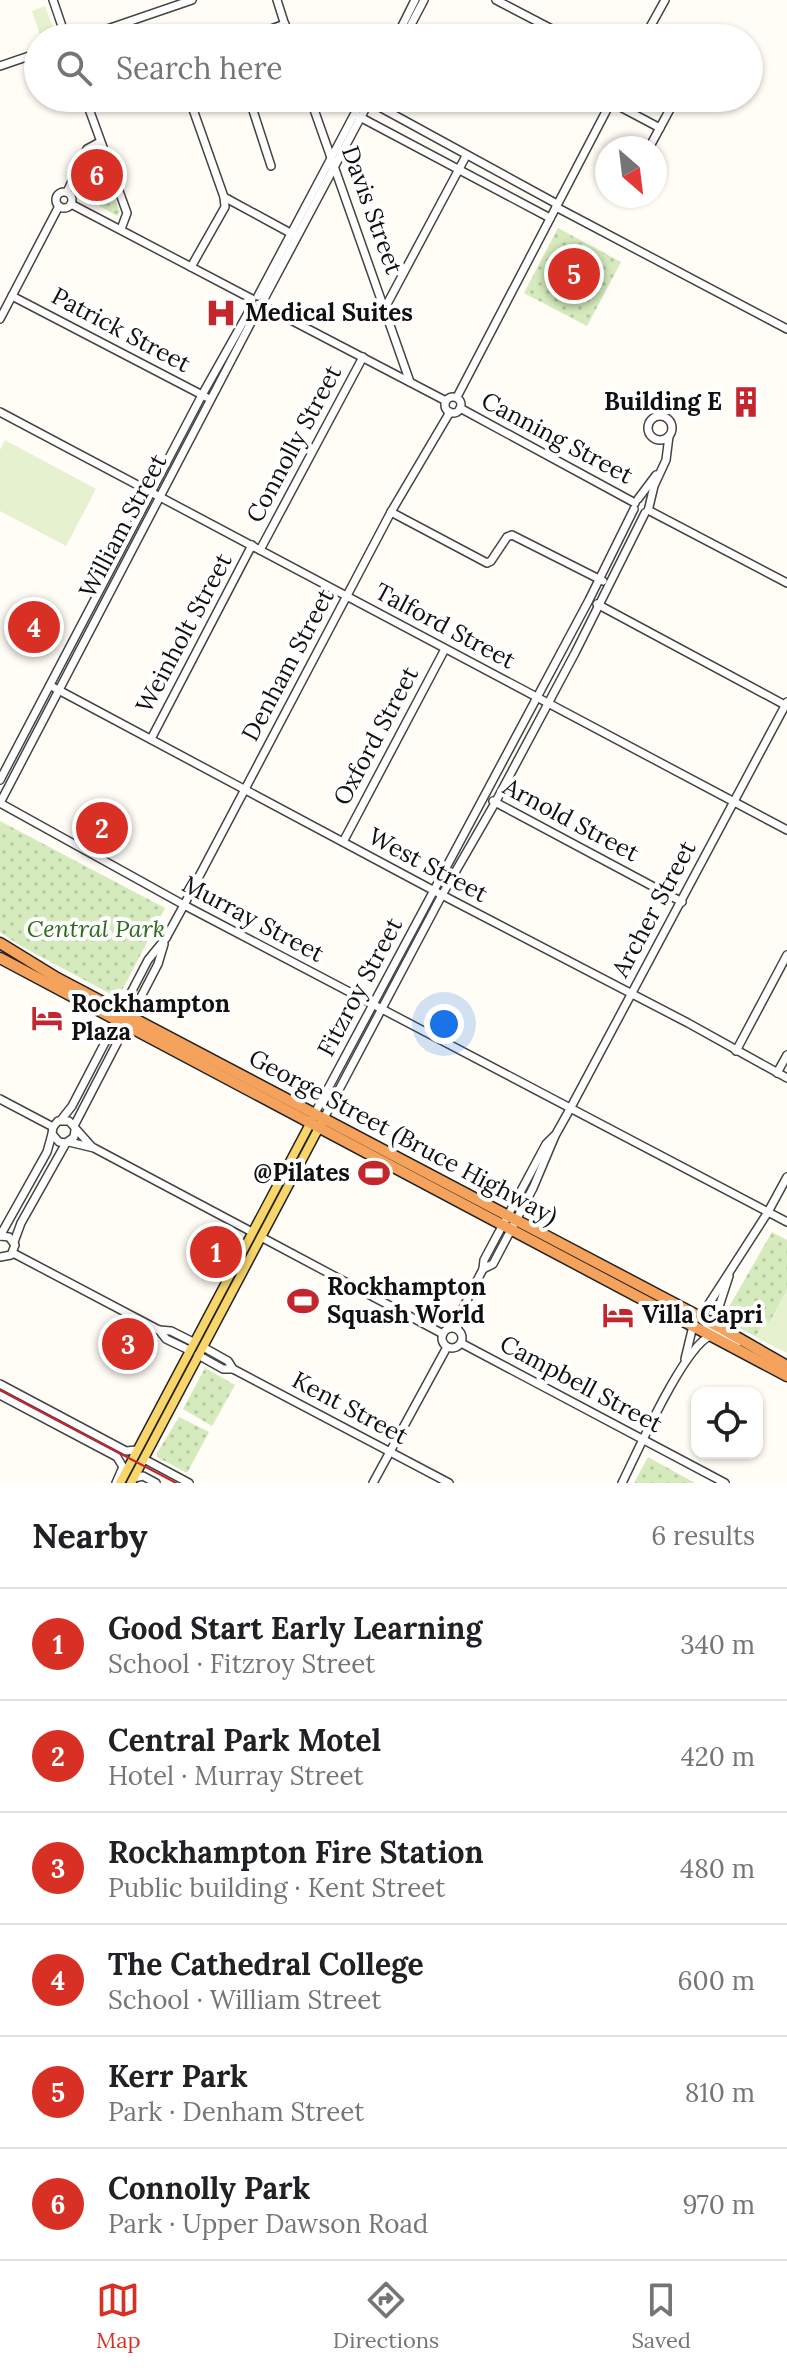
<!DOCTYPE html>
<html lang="en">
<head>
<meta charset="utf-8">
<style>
	body { margin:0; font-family:Lora,serif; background:#f2f2f2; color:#202124 }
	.controls { position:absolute; right:24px; bottom:24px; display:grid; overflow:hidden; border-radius:16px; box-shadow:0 2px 6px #0004 }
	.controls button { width:72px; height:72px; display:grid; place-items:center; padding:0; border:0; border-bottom:2px solid #e0e0e0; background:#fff; color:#202124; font:40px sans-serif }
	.compass { position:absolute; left:595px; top:136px; width:72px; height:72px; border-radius:50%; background:#fff; box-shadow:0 2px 6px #0004; rotate:152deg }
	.you { position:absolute; left:444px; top:1024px; width:28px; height:28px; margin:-20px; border:6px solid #fff; border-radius:50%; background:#1a73e8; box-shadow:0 0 0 12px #1a73e833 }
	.badge { display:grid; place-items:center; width:52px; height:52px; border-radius:50%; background:#d93025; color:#fff; font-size:26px; font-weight:700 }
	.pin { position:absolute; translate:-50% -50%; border:4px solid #fff; box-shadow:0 2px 8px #0006 }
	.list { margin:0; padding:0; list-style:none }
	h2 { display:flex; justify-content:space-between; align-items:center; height:104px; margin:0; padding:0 32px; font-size:34px }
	h2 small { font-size:26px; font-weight:400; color:#757577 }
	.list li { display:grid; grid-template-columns:52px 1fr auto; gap:24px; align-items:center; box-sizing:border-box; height:112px; padding:0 32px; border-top:2px solid #e0e0e0 }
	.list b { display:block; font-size:30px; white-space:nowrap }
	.list p { margin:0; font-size:26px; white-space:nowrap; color:#757577 }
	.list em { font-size:26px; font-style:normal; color:#757577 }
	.icon { flex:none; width:44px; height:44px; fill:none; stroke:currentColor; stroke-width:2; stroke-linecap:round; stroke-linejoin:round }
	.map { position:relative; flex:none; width:787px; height:1483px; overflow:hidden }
	.search { position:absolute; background:#fff; box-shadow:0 2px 6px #0004; left:24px; right:24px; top:24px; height:88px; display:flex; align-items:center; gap:20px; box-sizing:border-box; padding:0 28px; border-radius:44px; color:#757577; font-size:30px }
	.sheet { height:776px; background:#fff }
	nav { display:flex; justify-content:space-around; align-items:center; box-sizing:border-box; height:112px; border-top:2px solid #e0e0e0; background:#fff; font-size:22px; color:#757577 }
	nav a { display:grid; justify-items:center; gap:4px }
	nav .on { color:#d93025 }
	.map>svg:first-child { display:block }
	.park { fill:url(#park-dots) }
	.pitch { fill:#e6f2cf }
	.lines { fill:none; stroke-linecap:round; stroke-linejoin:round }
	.minor-casing { stroke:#444; stroke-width:10 }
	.major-casing { stroke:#222; stroke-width:11 }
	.highway-casing { stroke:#222; stroke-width:13 }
	.minor { stroke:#fff; stroke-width:7 }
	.major { stroke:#f9d66b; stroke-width:8 }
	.highway { stroke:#f5a25d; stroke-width:10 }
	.rail { stroke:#c4262e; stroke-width:2 }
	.labels { text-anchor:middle; stroke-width:8; stroke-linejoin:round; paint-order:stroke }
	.street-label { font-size:24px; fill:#111; stroke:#fff }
	.poi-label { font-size:24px; font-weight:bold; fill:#111; stroke:#fff; text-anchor:start }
	.park-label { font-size:24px; font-style:italic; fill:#2f6b1f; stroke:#fff }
</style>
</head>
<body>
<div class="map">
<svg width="787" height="1483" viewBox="0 0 787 1483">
	<defs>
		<pattern id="park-dots" width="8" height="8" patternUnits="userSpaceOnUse" patternTransform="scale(2)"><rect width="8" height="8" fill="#d5ebbd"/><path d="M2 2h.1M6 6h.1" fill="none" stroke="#b6c8a1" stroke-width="1.8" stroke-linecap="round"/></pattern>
	</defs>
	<rect width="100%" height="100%" fill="#fffdf5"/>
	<!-- park -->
	<g class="park">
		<polygon points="97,158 101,160 120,212 117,216 83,196 81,190"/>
		<polygon points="558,228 621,262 587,326 524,293"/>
		<polygon points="0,821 165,908 118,998 19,945 0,932"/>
		<polygon points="772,1232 787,1240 787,1353 722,1319"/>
		<polygon points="205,1368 235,1385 212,1426 183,1409"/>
		<polygon points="179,1417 209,1432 187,1473 157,1457 157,1453"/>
		<polygon points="648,1457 695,1483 634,1483"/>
	</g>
	<!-- pitch -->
	<g class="pitch">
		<polygon points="45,6 55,33 41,38 32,11"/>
		<polygon points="5,440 96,489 66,546 0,511 0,450"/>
		<polygon points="787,1289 787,1353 756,1337 764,1320 769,1323"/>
	</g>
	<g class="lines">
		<defs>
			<g id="minor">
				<polyline points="53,0 66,38"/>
				<polyline points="277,0 289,38"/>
				<polyline points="496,0 569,38"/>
				<polyline points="81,38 192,0"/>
				<polyline points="246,38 285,24"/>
				<polyline points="396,38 415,0"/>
				<polyline points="404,38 424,0"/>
				<polyline points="644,38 665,0"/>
				<polyline points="0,66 38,53"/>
				<polyline points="85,98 127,213 121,229"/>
				<polyline points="189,98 224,197"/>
				<polyline points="249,98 271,166"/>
				<polyline points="310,98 410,382"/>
				<polyline points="711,98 714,107"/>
				<polyline points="365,99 557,204"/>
				<polyline points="611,102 660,128"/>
				<polyline points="358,116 550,218"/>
				<polyline points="649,148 676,98"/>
				<circle cx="64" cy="200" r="8"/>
				<polyline points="67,192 87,149 100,142"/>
				<polyline points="71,204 252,299"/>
				<polyline points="556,207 787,329"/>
				<polyline points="191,267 225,207 224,197 294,235"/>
				<polyline points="12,296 206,397"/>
				<polyline points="258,296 363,98"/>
				<polyline points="264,299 371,98"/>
				<polyline points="264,306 446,401"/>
				<polyline points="386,306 466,156"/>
				<polyline points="0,319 59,206"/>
				<polyline points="457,397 613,98"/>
				<circle cx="453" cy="405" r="8"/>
				<polyline points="460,408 635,503"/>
				<polyline points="0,412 787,830"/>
				<circle cx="660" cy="428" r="12"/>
				<polyline points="638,499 656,475"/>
				<polyline points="649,507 654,486 666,460 669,436"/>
				<polyline points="648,510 787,583"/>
				<polyline points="391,512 487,563 491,561 507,537 512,535 603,581"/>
				<polyline points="260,550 363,357"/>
				<polyline points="597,604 785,705"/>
				<polyline points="51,686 442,895 688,1023 787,1078"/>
				<polyline points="151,739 252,545"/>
				<polyline points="0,780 202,395 252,306"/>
				<polyline points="493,801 682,902"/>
				<polyline points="0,803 184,905 787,1222"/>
				<polyline points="0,803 258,309"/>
				<polyline points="343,842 445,649"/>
				<polyline points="736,1051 787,955"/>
				<polyline points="777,1073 787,1055"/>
				<polyline points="0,1099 53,1127"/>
				<polyline points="315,1113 589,600 634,509"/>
				<polyline points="324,1118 442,895 495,803 575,653 645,513"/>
				<polyline points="61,1120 72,1106 148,960 166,938 184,905 391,512 450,412"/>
				<polyline points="74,1126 158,964 164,944"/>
				<polyline points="75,1130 74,1137 66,1143 59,1142 52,1134 53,1127 58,1121 69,1121 92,1147"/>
				<polyline points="69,1142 94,1148 252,1232"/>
				<polyline points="0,1236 47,1152 52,1134"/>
				<polyline points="0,1236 9,1237 15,1245 11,1255 0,1257"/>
				<polyline points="261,1237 443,1334"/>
				<polyline points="14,1242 21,1223 66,1143"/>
				<polyline points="13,1253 159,1330 166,1339 189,1350"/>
				<polyline points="483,1269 493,1264 533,1188 555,1136"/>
				<polyline points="719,1327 716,1316 729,1276"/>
				<circle cx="452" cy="1338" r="10"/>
				<polyline points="457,1329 463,1308 483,1269 484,1260 546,1144 556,1134 570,1109 787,702"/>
				<polyline points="159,1330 171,1331 193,1342"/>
				<polyline points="461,1343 725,1483"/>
				<path d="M 737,1344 C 723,1336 702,1330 703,1313 L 768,1212 L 787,1177"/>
				<polyline points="203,1347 228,1361 233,1369 449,1483"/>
				<polyline points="198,1355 223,1369 233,1369"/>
				<polyline points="685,1359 693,1326"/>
				<polyline points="0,1384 126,1451 137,1450"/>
				<polyline points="0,1395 117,1457 123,1467 116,1483"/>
				<polyline points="144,1459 189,1483"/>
				<polyline points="134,1478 143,1476 156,1483"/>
				<polyline points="373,1483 447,1347"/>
				<path d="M 622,1483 C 637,1453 683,1348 710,1336"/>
			</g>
			<g id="major">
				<polyline points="120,1483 312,1120"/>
				<polyline points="131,1483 322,1122"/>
			</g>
			<g id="highway">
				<polyline points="0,943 57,978 719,1327 787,1366"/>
				<polyline points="0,958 787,1376"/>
			</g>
		</defs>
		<!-- minor casing -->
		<use href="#minor" class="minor-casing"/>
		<!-- major casing -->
		<use href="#major" class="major-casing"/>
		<!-- highway casing -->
		<use href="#highway" class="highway-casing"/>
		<!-- minor -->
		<use href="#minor" class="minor"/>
		<!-- major -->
		<use href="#major" class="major"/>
		<!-- highway -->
		<use href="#highway" class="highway"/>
		<!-- rail -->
		<polyline class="rail" points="0,1390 176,1483"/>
	</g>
	<!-- icons -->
	<defs>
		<symbol id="hospital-bare" viewBox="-9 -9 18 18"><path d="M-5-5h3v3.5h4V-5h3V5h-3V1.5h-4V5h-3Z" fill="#c4262e" stroke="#fff" stroke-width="2.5" paint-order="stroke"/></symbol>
		<symbol id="building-bare" viewBox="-9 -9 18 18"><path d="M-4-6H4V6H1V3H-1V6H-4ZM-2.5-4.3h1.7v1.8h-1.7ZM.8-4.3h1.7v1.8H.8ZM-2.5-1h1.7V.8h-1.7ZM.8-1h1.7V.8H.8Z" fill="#c4262e" stroke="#fff" stroke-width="2.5" paint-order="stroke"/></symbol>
		<symbol id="hotel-bare" viewBox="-9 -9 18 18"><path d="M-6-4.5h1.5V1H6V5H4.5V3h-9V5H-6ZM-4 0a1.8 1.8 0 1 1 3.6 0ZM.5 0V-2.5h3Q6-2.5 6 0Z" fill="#c4262e" stroke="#fff" stroke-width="2.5" paint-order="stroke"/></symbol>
		<symbol id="stadium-bare" viewBox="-9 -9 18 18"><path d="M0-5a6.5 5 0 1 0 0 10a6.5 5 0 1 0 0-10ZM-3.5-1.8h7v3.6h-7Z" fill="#c4262e" stroke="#fff" stroke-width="2.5" paint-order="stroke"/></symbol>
	</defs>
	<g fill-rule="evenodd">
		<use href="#hospital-bare" x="199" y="291" width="44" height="44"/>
		<use href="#building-bare" x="724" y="380" width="44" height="44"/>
		<use href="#hotel-bare" x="25" y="996" width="44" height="44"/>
		<use href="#stadium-bare" x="352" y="1151" width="44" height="44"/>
		<use href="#stadium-bare" x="281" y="1279" width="44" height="44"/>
		<use href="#hotel-bare" x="596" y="1293" width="44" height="44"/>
	</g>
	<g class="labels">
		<!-- street labels -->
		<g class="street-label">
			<text transform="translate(372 210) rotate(70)" y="8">Davis Street</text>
			<text transform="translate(121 330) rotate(28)" y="8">Patrick Street</text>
			<text transform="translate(557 438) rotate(28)" y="8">Canning Street</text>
			<text transform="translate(294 444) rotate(-62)" y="8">Connolly Street</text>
			<text transform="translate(123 526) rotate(-62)" y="8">William Street</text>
			<text transform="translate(445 626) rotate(28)" y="8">Talford Street</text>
			<text transform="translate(184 633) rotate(-62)" y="8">Weinholt Street</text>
			<text transform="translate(288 665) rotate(-62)" y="8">Denham Street</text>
			<text transform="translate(376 736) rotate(-62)" y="8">Oxford Street</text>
			<text transform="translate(571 820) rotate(28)" y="8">Arnold Street</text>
			<text transform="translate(428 865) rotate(28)" y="8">West Street</text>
			<text transform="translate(654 909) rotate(-62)" y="8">Archer Street</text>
			<text transform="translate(253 919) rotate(28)" y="8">Murray Street</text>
			<text transform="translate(360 987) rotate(-62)" y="8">Fitzroy Street</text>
			<text transform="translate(403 1137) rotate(28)" y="8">George Street (Bruce Highway)</text>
			<text transform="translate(581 1384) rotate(28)" y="8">Campbell Street</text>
			<text transform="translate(350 1408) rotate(28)" y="8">Kent Street</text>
		</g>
		<!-- poi labels -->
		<g class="poi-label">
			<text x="245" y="321">Medical Suites</text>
			<text x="722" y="410" text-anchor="end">Building E</text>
			<text x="71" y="1012">Rockhampton<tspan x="71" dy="28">Plaza</tspan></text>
			<text x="350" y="1181" text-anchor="end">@Pilates</text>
			<text x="327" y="1295">Rockhampton<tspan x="327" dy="28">Squash World</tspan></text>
			<text x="642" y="1323">Villa Capri</text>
		</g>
		<!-- park labels -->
		<g class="park-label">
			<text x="96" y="937">Central Park</text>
		</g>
	</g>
</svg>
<div class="controls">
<button><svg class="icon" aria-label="locate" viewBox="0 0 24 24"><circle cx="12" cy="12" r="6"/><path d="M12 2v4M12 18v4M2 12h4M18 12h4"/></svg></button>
</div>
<svg class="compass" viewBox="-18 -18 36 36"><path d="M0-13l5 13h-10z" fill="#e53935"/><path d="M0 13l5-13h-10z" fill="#757577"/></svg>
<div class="you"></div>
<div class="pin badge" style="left:216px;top:1252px">1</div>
<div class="pin badge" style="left:102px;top:828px">2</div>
<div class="pin badge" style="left:128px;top:1344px">3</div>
<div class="pin badge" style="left:34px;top:627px">4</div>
<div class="pin badge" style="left:574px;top:274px">5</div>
<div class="pin badge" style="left:97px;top:175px">6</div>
<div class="search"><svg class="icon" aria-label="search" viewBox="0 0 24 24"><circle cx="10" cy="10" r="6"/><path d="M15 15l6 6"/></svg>Search here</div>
</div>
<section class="sheet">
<h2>Nearby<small>6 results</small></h2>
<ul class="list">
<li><span class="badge">1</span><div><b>Good Start Early Learning</b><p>School · Fitzroy Street</p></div><em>340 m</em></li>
<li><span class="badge">2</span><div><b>Central Park Motel</b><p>Hotel · Murray Street</p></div><em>420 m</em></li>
<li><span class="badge">3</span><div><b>Rockhampton Fire Station</b><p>Public building · Kent Street</p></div><em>480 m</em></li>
<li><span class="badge">4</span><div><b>The Cathedral College</b><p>School · William Street</p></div><em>600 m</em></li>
<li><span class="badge">5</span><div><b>Kerr Park</b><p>Park · Denham Street</p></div><em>810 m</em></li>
<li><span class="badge">6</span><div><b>Connolly Park</b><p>Park · Upper Dawson Road</p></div><em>970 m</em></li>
</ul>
</section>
<nav>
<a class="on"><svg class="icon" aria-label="map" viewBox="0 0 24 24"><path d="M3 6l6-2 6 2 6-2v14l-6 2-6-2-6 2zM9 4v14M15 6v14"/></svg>Map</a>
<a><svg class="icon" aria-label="directions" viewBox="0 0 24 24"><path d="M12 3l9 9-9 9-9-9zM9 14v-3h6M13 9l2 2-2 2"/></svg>Directions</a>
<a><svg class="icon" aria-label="saved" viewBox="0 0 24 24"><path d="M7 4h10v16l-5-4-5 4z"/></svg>Saved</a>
</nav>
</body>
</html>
